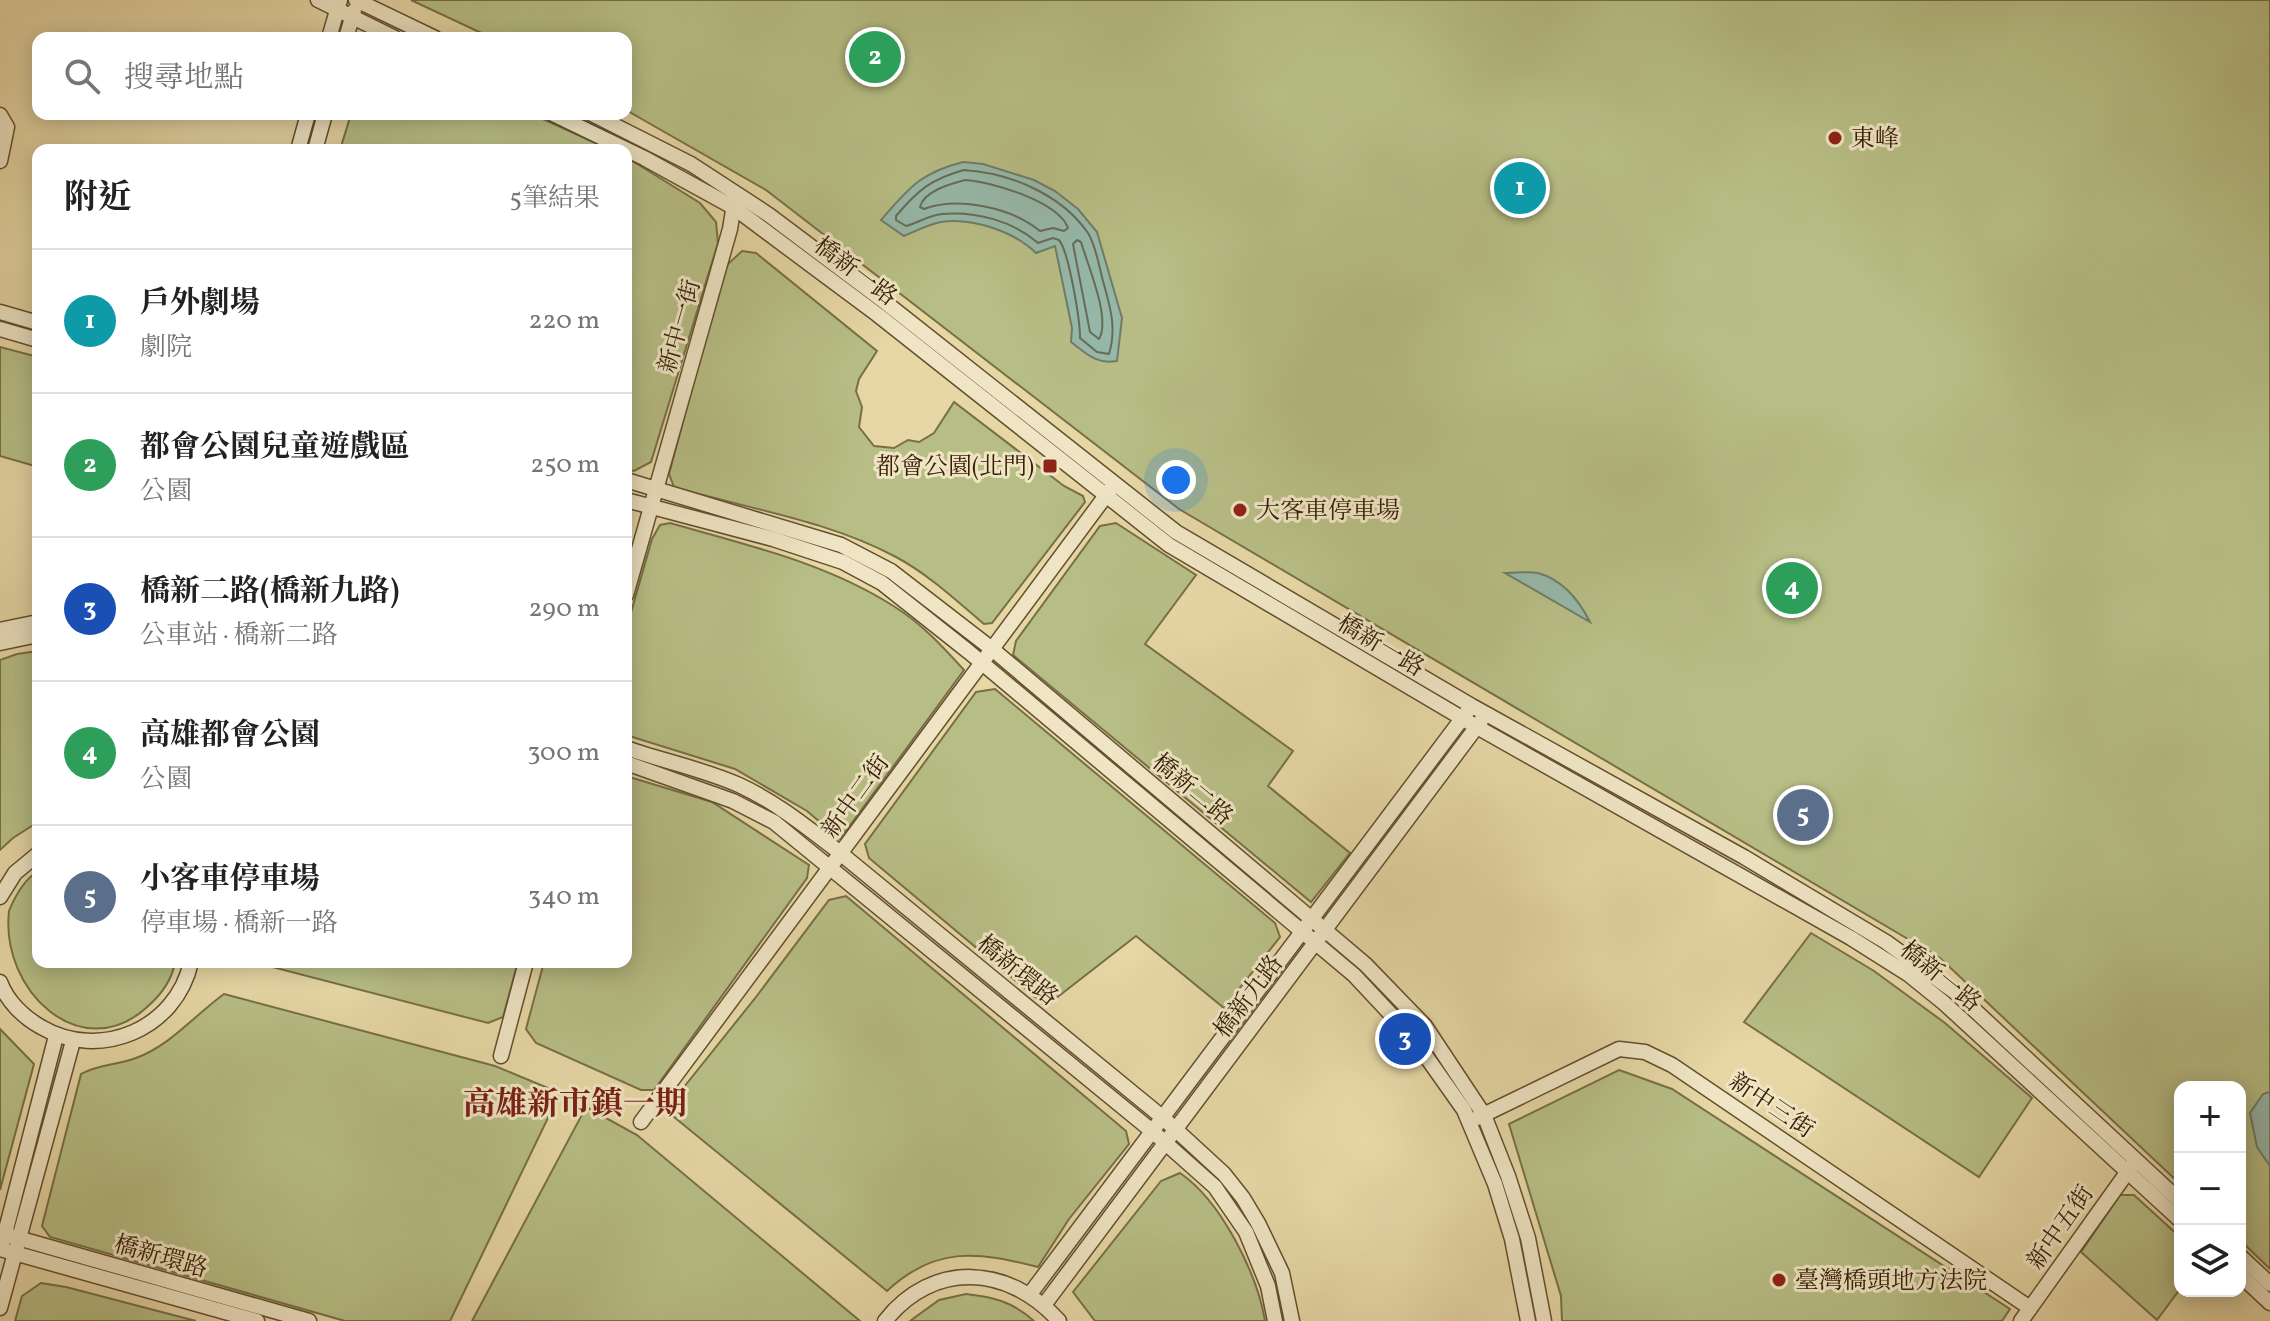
<!DOCTYPE html>
<html lang="zh-TW">
<head>
<meta charset="utf-8">
<style>
	body { margin:0; font-family:Vollkorn,"Noto Serif TC",serif; background:#f2f2f2; color:#222 }
	.controls { position:absolute; right:24px; bottom:24px; display:grid; overflow:hidden; border-radius:16px; box-shadow:0 4px 20px #0003 }
	.controls button { width:72px; height:72px; display:grid; place-items:center; padding:0; border:0; border-bottom:2px solid #e0e0e0; background:#fff; color:#222; font:40px sans-serif }
	.you { position:absolute; left:1176px; top:480px; width:28px; height:28px; margin:-20px; border:6px solid #fff; border-radius:50%; background:#1a73e8; box-shadow:0 0 0 12px #1a73e833 }
	.badge { display:grid; place-items:center; width:52px; height:52px; border-radius:50%; background:#1a73e8; color:#fff; font-size:26px; font-weight:700 }
	.pin { position:absolute; translate:-50% -50%; border:4px solid #fff; box-shadow:0 2px 8px #0006 }
	.list { margin:0; padding:0; list-style:none }
	h2 { display:flex; justify-content:space-between; align-items:center; height:104px; margin:0; padding:0 32px; font-size:34px }
	h2 small { font-size:26px; font-weight:400; color:#767676 }
	.list li { display:grid; grid-template-columns:52px 1fr auto; gap:24px; align-items:center; box-sizing:border-box; height:144px; padding:0 32px; border-top:2px solid #e0e0e0 }
	.list b { display:block; font-size:30px; white-space:nowrap }
	.list p { margin:0; font-size:26px; white-space:nowrap; color:#767676 }
	.list em { font-size:26px; font-style:normal; color:#767676 }
	.icon { flex:none; width:44px; height:44px; fill:none; stroke:currentColor; stroke-width:2; stroke-linecap:round; stroke-linejoin:round }
	.map { position:relative; flex:none; width:2270px; height:1321px; overflow:hidden }
	.search { position:absolute; background:#fff; box-shadow:0 4px 20px #0003; left:32px; top:32px; width:600px; height:88px; display:flex; align-items:center; gap:20px; box-sizing:border-box; padding:0 28px; border-radius:16px; color:#767676; font-size:30px }
	.panel { position:absolute; background:#fff; box-shadow:0 4px 20px #0003; left:32px; top:144px; width:600px; height:824px; border-radius:16px }
	.map>svg:first-child { display:block }
	.green { fill:#b7be85; stroke:#776f46; stroke-width:2 }
	.water { fill:#96b9aa; stroke:#707c68; stroke-width:2 }
	.lines { fill:none; stroke-linecap:round; stroke-linejoin:round }
	.shore { stroke:#666c58; stroke-width:2 }
	.minor-casing { stroke:#634e2e; stroke-width:17 }
	.minor { stroke:#efe5c4; stroke-width:14 }
	.poi-dot { fill:#8f2418; stroke:#efe5c4; stroke-width:3 }
	.labels { text-anchor:middle; stroke-width:6; stroke-linejoin:round; paint-order:stroke }
	.poi-label { font-size:24px; fill:#372006; stroke:#efe5c4; text-anchor:start }
	.street-label { font-size:24px; fill:#372006; stroke:#efe5c4 }
	.district-label { font-size:32px; font-weight:bold; fill:#7a1f14; stroke:#efe5c4 }
</style>
</head>
<body>
<div class="map">
<svg width="2270" height="1321" viewBox="0 0 2270 1321">
	<rect width="100%" height="100%" fill="#e6d7a5"/>
	<filter id="stains"><feTurbulence type="fractalNoise" baseFrequency=".0025" numOctaves="4"/><feColorMatrix values="0 0 0 0 .2 0 0 0 0 .09 0 0 0 0 .02 0 0 0 .5 -.17"/></filter>
	<radialGradient id="worn" r=".72"><stop offset=".6" stop-color="#630" stop-opacity="0"/><stop offset="1" stop-color="#630" stop-opacity=".3"/></radialGradient>
	<!-- green -->
	<g class="green">
		<polygon points="411,0 2270,0 2270,1269 2240,1240 2240,1087 2180,1087 2180,1184 1940,958 1179,509 766,190 626,110 626,38 492,38"/>
		<polygon points="351,114 532,114 611,150 340,150"/>
		<polygon points="626,157 700,203 716,222 718,243 651,462 634,471 626,469"/>
		<path d="M 742,251 L 756,253 L 877,351 L 859,379 L 856,391 L 862,407 L 859,427 L 874,446 L 894,448 L 908,440 L 919,442 L 934,433 L 954,402 L 1064,486 L 1083,496 L 1085,502 L 992,623 L 984,624 C 957,601 928,574 896,557 C 827,520 748,509 674,487 L 669,474 L 719,287 L 728,264 Z"/>
		<polygon points="0,347 38,357 38,467 0,456"/>
		<path d="M 670,523 C 747,545 827,563 895,607 C 922,624 943,647 964,670 L 840,839 L 807,811 L 735,769 L 626,735 L 626,630 L 652,539 L 660,525 Z"/>
		<polygon points="1116,523 1196,575 1145,644 1293,751 1268,786 1350,853 1311,902 1013,655 1016,641 1100,526"/>
		<polygon points="38,651 38,822 13,838 0,850 0,660 17,654"/>
		<polygon points="995,689 1275,923 1280,937 1224,1008 1136,936 1046,1006 869,858 865,844 976,692"/>
		<polygon points="626,776 712,802 809,865 807,878 654,1090 641,1090 536,1043 526,1029 544,962 626,962"/>
		<path d="M 38,871 L 38,962 L 175,962 C 172,981 160,996 146,1008 C 81,1066 0,991 9,911 C 15,896 24,880 38,871 Z"/>
		<path d="M 846,896 L 1126,1131 L 1129,1144 L 1069,1219 L 1038,1267 C 979,1252 936,1245 887,1291 L 674,1117 L 672,1102 L 756,997 L 829,900 Z"/>
		<polygon points="1811,933 1874,971 1945,1023 2032,1098 1979,1177 1744,1022"/>
		<polygon points="253,962 518,962 503,1017 488,1023"/>
		<path d="M 224,994 L 495,1066 L 560,1093 L 450,1321 L 345,1321 L 50,1237 L 42,1226 L 81,1074 C 99,1064 118,1065 136,1058 C 171,1045 195,1015 224,994 Z"/>
		<polygon points="0,1029 34,1064 0,1190"/>
		<polygon points="1619,1070 1672,1089 2010,1309 2002,1321 1562,1321 1561,1296 1509,1124"/>
		<polygon points="586,1107 637,1135 860,1321 472,1321"/>
		<path d="M 1180,1173 C 1221,1201 1257,1273 1265,1321 L 1095,1321 L 1073,1292 L 1161,1181 Z"/>
		<polygon points="2120,1195 2134,1195 2180,1237 2180,1289 2157,1320 2081,1252"/>
		<polygon points="41,1283 66,1287 196,1321 15,1321 22,1296"/>
		<path d="M 966,1294 C 994,1297 1013,1302 1034,1321 L 910,1321 L 939,1300 Z"/>
	</g>
	<!-- water -->
	<g class="water">
		<path d="M 963,162 L 983,164 L 1034,180 L 1055,191 L 1078,209 L 1097,232 L 1122,318 L 1117,361 C 1097,365 1087,354 1071,342 L 1072,328 L 1055,246 L 1036,253 C 1015,232 972,217 941,222 C 929,224 916,231 904,236 L 881,220 C 909,188 920,173 963,162 Z"/>
		<path d="M 1505,573 C 1515,573 1528,571 1538,573 C 1563,580 1579,600 1590,622 Z"/>
		<polygon points="2270,1092 2270,1166 2257,1147 2250,1113 2263,1094"/>
	</g>
	<g class="lines">
		<!-- shore -->
		<g class="shore">
			<path d="M 964,170 C 1010,173 1061,194 1088,233 C 1096,246 1099,266 1103,281 C 1110,306 1117,328 1109,354 L 1097,352 L 1080,338 C 1080,320 1069,252 1059,240 L 1053,238 L 1038,243 C 1013,221 976,211 942,214 C 930,215 917,223 906,226 L 896,220 L 896,216 C 918,190 931,179 964,170 Z"/>
			<path d="M 965,180 C 992,182 1058,201 1068,228 L 1064,231 L 1053,228 L 1040,231 C 1012,208 959,196 924,209 L 920,207 C 924,191 950,184 965,180 Z"/>
			<path d="M 1077,240 L 1081,242 C 1088,266 1111,319 1099,339 L 1090,332 L 1073,244 Z"/>
		</g>
		<defs>
			<g id="minor">
				<polyline points="318,0 395,38"/>
				<polyline points="356,0 435,38"/>
				<polyline points="329,38 340,0"/>
				<polyline points="346,38 354,11"/>
				<polyline points="553,114 644,158 733,207 878,315 1169,545 1477,727 1851,938 1908,974 1944,1003 2180,1220"/>
				<polyline points="592,114 691,164 769,215 886,303 1176,532 1472,706 1744,857 1886,942 1955,992 2180,1201"/>
				<polyline points="0,115 7,127 0,161"/>
				<polyline points="298,150 308,114"/>
				<polyline points="315,150 325,114"/>
				<polyline points="0,312 38,323"/>
				<polyline points="0,329 38,340"/>
				<polyline points="626,480 841,545 891,571 992,649 1365,964 1425,1026 1484,1115 1508,1176 1528,1238 1544,1321"/>
				<polyline points="626,500 773,539 843,562 882,583 969,652 1354,975 1413,1038 1464,1110 1495,1184 1512,1239 1528,1321"/>
				<polyline points="626,595 730,229 735,198"/>
				<polyline points="0,630 38,622"/>
				<polyline points="0,643 38,635"/>
				<path d="M 626,748 C 663,761 703,769 739,785 C 774,801 804,825 834,848 L 1162,1117 L 1224,1174 L 1243,1198 L 1258,1223 L 1282,1273 L 1292,1321"/>
				<polyline points="626,763 733,801 774,822 1152,1131 1215,1187 1246,1232 1268,1286 1275,1321"/>
				<polyline points="0,897 15,873 38,854"/>
				<path d="M 0,982 C 7,1001 23,1017 41,1027 C 99,1061 176,1030 191,962"/>
				<polyline points="501,1056 526,962"/>
				<polyline points="1477,1118 1619,1049 1645,1052 1672,1065 2030,1308"/>
				<polyline points="641,1122 1110,490"/>
				<polyline points="0,1233 309,1321"/>
				<polyline points="3,1241 56,1036"/>
				<polyline points="0,1249 257,1321"/>
				<polyline points="2240,1256 2270,1284"/>
				<polyline points="2240,1275 2270,1303"/>
				<polyline points="1030,1294 1467,712"/>
				<polyline points="1044,1305 1481,721"/>
				<polyline points="0,1308 73,1041"/>
				<path d="M 885,1321 C 933,1260 1009,1265 1059,1321"/>
				<polyline points="2021,1321 2131,1167"/>
			</g>
		</defs>
		<!-- minor casing -->
		<use href="#minor" class="minor-casing"/>
		<!-- minor -->
		<use href="#minor" class="minor"/>
	</g>
	<!-- markers -->
	<g class="poi-dot">
		<circle cx="1835" cy="138" r="8"/>
		<rect x="1042" y="458" width="16" height="16" rx="4"/>
		<circle cx="1240" cy="510" r="8"/>
		<circle cx="1779" cy="1280" r="8"/>
	</g>
	<g class="labels">
		<!-- poi labels -->
		<g class="poi-label">
			<text x="1851" y="146">東峰</text>
			<text x="1034" y="474" text-anchor="end">都會公園(北門)</text>
			<text x="1256" y="518">大客車停車場</text>
			<text x="1795" y="1288">臺灣橋頭地方法院</text>
		</g>
		<!-- street labels -->
		<g class="street-label">
			<text transform="translate(856 271) rotate(37)" y="8">橋新一路</text>
			<text transform="translate(679 326) rotate(-74)" y="8">新中一街</text>
			<text transform="translate(1381 645) rotate(31)" y="8">橋新一路</text>
			<text transform="translate(1193 789) rotate(40)" y="8">橋新二路</text>
			<text transform="translate(855 796) rotate(-54)" y="8">新中二街</text>
			<text transform="translate(1018 970) rotate(39)" y="8">橋新環路</text>
			<text transform="translate(1941 976) rotate(39)" y="8">橋新一路</text>
			<text transform="translate(1248 996) rotate(-53)" y="8">橋新九路</text>
			<text transform="translate(1772 1105) rotate(34)" y="8">新中三街</text>
			<text transform="translate(2060 1227) rotate(-55)" y="8">新中五街</text>
			<text transform="translate(161 1256) rotate(16)" y="8">橋新環路</text>
		</g>
		<!-- district labels -->
		<g class="district-label">
			<text x="575" y="1114">高雄新市鎮一期</text>
		</g>
	</g>
	<rect width="100%" height="100%" filter="url(#stains)"/>
	<rect width="100%" height="100%" fill="url(#worn)"/>
</svg>
<div class="controls">
<button>+</button>
<button>−</button>
<button><svg class="icon" aria-label="layers" viewBox="0 0 24 24"><path d="M12 4l9 5-9 5-9-5zM3 14l9 5 9-5"/></svg></button>
</div>
<div class="you"></div>
<div class="pin badge" style="left:1520px;top:188px;background:#0f9aa8">1</div>
<div class="pin badge" style="left:875px;top:57px;background:#2e9e5b">2</div>
<div class="pin badge" style="left:1405px;top:1039px;background:#1a4fb4">3</div>
<div class="pin badge" style="left:1792px;top:588px;background:#2e9e5b">4</div>
<div class="pin badge" style="left:1803px;top:815px;background:#5c6f8a">5</div>
<div class="search"><svg class="icon" aria-label="search" viewBox="0 0 24 24"><circle cx="10" cy="10" r="6"/><path d="M15 15l6 6"/></svg>搜尋地點</div>
<section class="panel">
<h2>附近<small>5筆結果</small></h2>
<ul class="list">
<li><span class="badge" style="background:#0f9aa8">1</span><div><b>戶外劇場</b><p>劇院</p></div><em>220 m</em></li>
<li><span class="badge" style="background:#2e9e5b">2</span><div><b>都會公園兒童遊戲區</b><p>公園</p></div><em>250 m</em></li>
<li><span class="badge" style="background:#1a4fb4">3</span><div><b>橋新二路(橋新九路)</b><p>公車站 · 橋新二路</p></div><em>290 m</em></li>
<li><span class="badge" style="background:#2e9e5b">4</span><div><b>高雄都會公園</b><p>公園</p></div><em>300 m</em></li>
<li><span class="badge" style="background:#5c6f8a">5</span><div><b>小客車停車場</b><p>停車場 · 橋新一路</p></div><em>340 m</em></li>
</ul>
</section>
</div>
</body>
</html>
